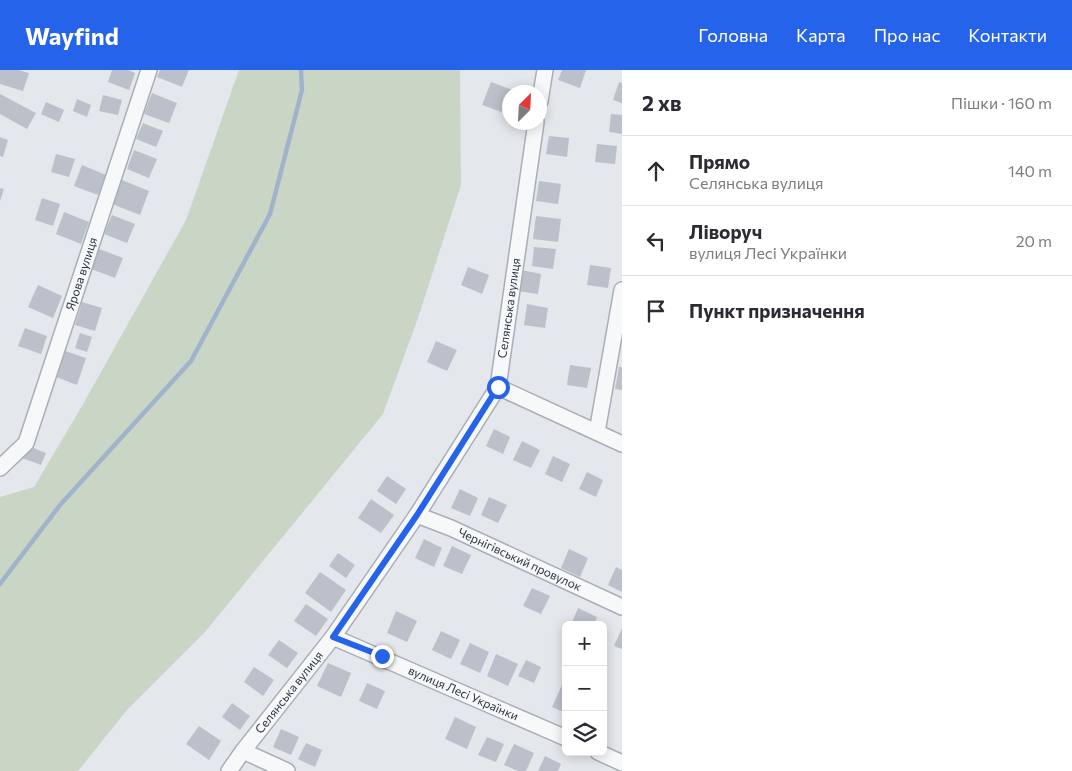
<!DOCTYPE html>
<html lang="uk">
<head>
<meta charset="utf-8">
<style>
	body { margin:0; font-family:Commissioner,sans-serif; background:#f2f2f3; color:#2b2b33 }
	.controls { position:absolute; right:15px; bottom:15px; display:grid; overflow:hidden; border-radius:8px; box-shadow:0 2px 12px #0003 }
	.controls button { width:45px; height:45px; display:grid; place-items:center; padding:0; border:0; border-bottom:1px solid #e1e1e2; background:#fff; color:#2b2b33; font:25px sans-serif }
	.compass { position:absolute; left:502px; top:15px; width:45px; height:45px; border-radius:50%; background:#fff; box-shadow:0 2px 12px #0003; rotate:24deg }
	.stop { position:absolute; width:15px; height:15px; margin:-11px; border:4px solid #2563eb; border-radius:50%; background:#fff }
	.stop.end { background:#2563eb; border-color:#fff; box-shadow:0 1px 5px #0008 }
	.list { margin:0; padding:0; list-style:none }
	h2 { display:flex; justify-content:space-between; align-items:center; height:65px; margin:0; padding:0 20px; font-size:21px }
	h2 small { font-size:16px; font-weight:400; color:#7c7c81 }
	.list li { display:grid; grid-template-columns:32px 1fr auto; gap:15px; align-items:center; box-sizing:border-box; height:70px; padding:0 20px; border-top:1px solid #e1e1e2 }
	.list b { display:block; font-size:19px; white-space:nowrap }
	.list p { margin:0; font-size:16px; white-space:nowrap; color:#7c7c81 }
	.list em { font-size:16px; font-style:normal; color:#7c7c81 }
	.icon { flex:none; width:28px; height:28px; fill:none; stroke:currentColor; stroke-width:2; stroke-linecap:round; stroke-linejoin:round }
	.map { position:relative; flex:none; width:622px; height:701px; overflow:hidden }
	header { display:flex; align-items:center; gap:30px; box-sizing:border-box; height:70px; padding:0 25px; background:#2563eb; color:#fff }
	header strong { font-size:24px }
	nav { display:flex; gap:28px; margin-inline-start:auto; font-size:18px }
	main { display:flex }
	aside { flex:1; background:#fff }
	.map>svg:first-child { display:block }
	.green { fill:#c9d6c5 }
	.lines { fill:none; stroke-linecap:round; stroke-linejoin:round }
	.stream { stroke:#9fb4cc; stroke-width:4.5 }
	.building { fill:#bbc0ca }
	.minor-casing { stroke:#a9aeb7; stroke-width:18 }
	.minor { stroke:#f7f8fa; stroke-width:15 }
	.route { stroke:#2563eb; stroke-width:6 }
	.labels { text-anchor:middle; stroke-width:4; stroke-linejoin:round; paint-order:stroke }
	.street-label { font-size:12px; fill:#2b3445; stroke:#f4f6f9 }
</style>
</head>
<body>
<header>
<strong>Wayfind</strong>
<nav><a>Головна</a><a>Карта</a><a>Про нас</a><a>Контакти</a></nav>
</header>
<main>
<div class="map">
<svg width="622" height="701" viewBox="0 0 622 701">
	<rect width="100%" height="100%" fill="#e4e7ec"/>
	<!-- green -->
	<polygon class="green" points="239,0 460,0 461,115 418,248 383,344 205,562 127,640 78,701 0,701 0,427 34,417 82,336 186,150"/>
	<g class="lines">
		<!-- stream -->
		<polyline class="stream" points="0,514 60,435 191,291 270,144 302,20 301,0"/>
	</g>
	<!-- building -->
	<g class="building">
		<polygon points="0,0 18,0 29,3 23,21 0,14"/>
		<polygon points="112,0 128,0 135,3 129,20 108,12"/>
		<polygon points="160,0 189,0 182,17 157,7"/>
		<polygon points="562,0 586,0 580,18 558,10"/>
		<polygon points="491,12 518,22 510,22 510,39 507,44 482,35"/>
		<polygon points="619,12 622,13 622,33 613,30"/>
		<polygon points="152,23 177,33 169,53 144,44"/>
		<polygon points="0,24 36,43 27,59 0,44"/>
		<polygon points="103,25 122,30 118,45 99,41"/>
		<polygon points="77,29 91,35 87,47 73,41"/>
		<polygon points="46,32 64,40 59,52 41,44"/>
		<polygon points="611,44 622,45 622,64 609,62"/>
		<polygon points="143,53 163,61 156,77 136,69"/>
		<polygon points="549,66 569,68 567,87 546,84"/>
		<polygon points="0,67 8,70 3,87 0,86"/>
		<polygon points="597,74 617,76 615,94 595,92"/>
		<polygon points="134,80 157,89 149,108 127,99"/>
		<polygon points="56,84 75,89 69,107 51,102"/>
		<polygon points="82,95 106,105 98,125 74,116"/>
		<polygon points="122,110 149,121 140,145 112,134"/>
		<polygon points="539,111 561,114 558,134 536,131"/>
		<polygon points="0,118 4,119 0,131"/>
		<polygon points="42,128 60,134 53,156 35,150"/>
		<polygon points="64,142 89,152 81,174 56,164"/>
		<polygon points="112,145 135,154 127,173 104,164"/>
		<polygon points="536,146 561,149 558,172 533,169"/>
		<polygon points="534,177 556,179 553,199 532,196"/>
		<polygon points="99,179 123,188 115,208 91,199"/>
		<polygon points="590,195 611,198 608,218 587,215"/>
		<polygon points="468,197 489,205 482,224 461,215"/>
		<polygon points="521,200 541,204 538,224 517,221"/>
		<polygon points="38,215 62,226 53,248 28,237"/>
		<polygon points="82,232 102,238 95,261 75,255"/>
		<polygon points="527,234 548,238 545,258 524,255"/>
		<polygon points="25,258 47,266 41,284 18,276"/>
		<polygon points="80,263 92,267 87,282 75,278"/>
		<polygon points="436,271 457,280 447,301 427,292"/>
		<polygon points="65,281 86,288 77,315 56,307"/>
		<polygon points="570,295 591,298 587,318 567,315"/>
		<polygon points="619,297 622,297 622,320 615,319"/>
		<polygon points="494,359 510,367 503,384 486,376"/>
		<polygon points="522,371 540,380 531,398 513,390"/>
		<polygon points="26,375 46,383 41,395 22,388"/>
		<polygon points="553,386 570,394 562,412 545,404"/>
		<polygon points="587,402 603,410 596,427 579,419"/>
		<polygon points="387,406 406,419 396,434 377,421"/>
		<polygon points="460,419 478,428 470,446 451,438"/>
		<polygon points="489,427 507,435 498,453 481,445"/>
		<polygon points="371,429 394,445 381,463 358,448"/>
		<polygon points="424,469 442,478 434,497 415,488"/>
		<polygon points="452,476 471,485 462,504 443,496"/>
		<polygon points="569,479 588,488 580,507 561,498"/>
		<polygon points="338,483 355,495 346,508 329,496"/>
		<polygon points="616,497 622,500 622,522 608,515"/>
		<polygon points="320,502 346,520 331,542 305,523"/>
		<polygon points="532,518 550,526 541,544 523,536"/>
		<polygon points="306,534 328,549 316,566 294,551"/>
		<polygon points="578,538 597,547 594,555 571,555"/>
		<polygon points="396,541 417,551 407,572 387,563"/>
		<polygon points="622,558 622,579 614,576"/>
		<polygon points="441,561 460,570 451,589 432,580"/>
		<polygon points="279,570 298,583 287,598 268,585"/>
		<polygon points="470,573 489,582 480,603 460,594"/>
		<polygon points="496,584 518,594 508,616 487,606"/>
		<polygon points="526,590 541,597 534,613 518,606"/>
		<polygon points="328,593 351,603 341,627 317,616"/>
		<polygon points="254,597 274,610 263,626 244,612"/>
		<polygon points="367,613 385,621 377,639 359,631"/>
		<polygon points="562,615 566,616 566,643 552,637"/>
		<polygon points="232,633 250,646 240,660 222,647"/>
		<polygon points="455,647 476,657 467,679 445,669"/>
		<polygon points="199,656 221,671 209,690 186,674"/>
		<polygon points="281,659 299,667 291,685 273,677"/>
		<polygon points="487,667 504,674 496,692 478,685"/>
		<polygon points="306,673 322,680 315,697 298,689"/>
		<polygon points="514,674 534,683 526,701 518,701 504,695"/>
		<polygon points="545,686 561,694 558,701 538,701"/>
	</g>
	<g class="lines">
		<defs>
			<g id="minor">
				<polyline points="540,31 545,0"/>
				<polyline points="498,317 622,374"/>
				<polyline points="597,362 622,220"/>
				<path id="s1" d="M 0,398 L 26,373 L 149,0"/>
				<path id="s2" d="M 417,445 L 451,458 L 622,537"/>
				<path id="s3" d="M 333,567 L 566,668"/>
				<polyline points="243,681 287,701"/>
				<polyline points="598,682 622,693"/>
				<path id="s4" d="M 229,701 L 243,681 L 333,567 L 417,445 L 498,317 L 536,52"/>
			</g>
		</defs>
		<!-- minor casing -->
		<use href="#minor" class="minor-casing"/>
		<!-- minor -->
		<use href="#minor" class="minor"/>
	</g>
	<g class="lines">
		<!-- route -->
		<polyline class="route" points="382,586 333,567 417,445 498,317"/>
	</g>
	<g class="labels">
		<!-- street labels -->
		<g class="street-label">
			<text dy="4" stroke="none"><textPath href="#s1" startOffset="214">Ярова вулиця</textPath></text>
			<text dy="4" stroke="none"><textPath href="#s4" startOffset="549">Селянська вулиця</textPath></text>
			<text dy="4" stroke="none"><textPath href="#s2" startOffset="112">Чернігівський провулок</textPath></text>
			<text dy="4" stroke="none"><textPath href="#s4" startOffset="99">Селянська вулиця</textPath></text>
			<text dy="4" stroke="none"><textPath href="#s3" startOffset="142">вулиця Лесі Українки</textPath></text>
		</g>
	</g>
</svg>
<div class="controls">
<button>+</button>
<button>−</button>
<button><svg class="icon" aria-label="layers" viewBox="0 0 24 24"><path d="M12 4l9 5-9 5-9-5zM3 14l9 5 9-5"/></svg></button>
</div>
<svg class="compass" viewBox="-18 -18 36 36"><path d="M0-13l5 13h-10z" fill="#e53935"/><path d="M0 13l5-13h-10z" fill="#7c7c81"/></svg>
<div class="stop" style="left:498px;top:317px"></div>
<div class="stop end" style="left:382px;top:586px"></div>
</div>
<aside>
<h2>2 хв<small>Пішки · 160 m</small></h2>
<ul class="list">
<li><svg class="icon" aria-label="ahead" viewBox="0 0 24 24"><path d="M12 20V5M6 11l6-6 6 6"/></svg><div><b>Прямо</b><p>Селянська вулиця</p></div><em>140 m</em></li>
<li><svg class="icon" aria-label="left" viewBox="0 0 24 24"><path d="M17 20v-9H6M10 6l-5 5 5 5"/></svg><div><b>Ліворуч</b><p>вулиця Лесі Українки</p></div><em>20 m</em></li>
<li><svg class="icon" aria-label="arrive" viewBox="0 0 24 24"><path d="M6 21V4h12l-3 4 3 4H6"/></svg><div><b>Пункт призначення</b></div></li>
</ul>
</aside>
</main>
</body>
</html>
